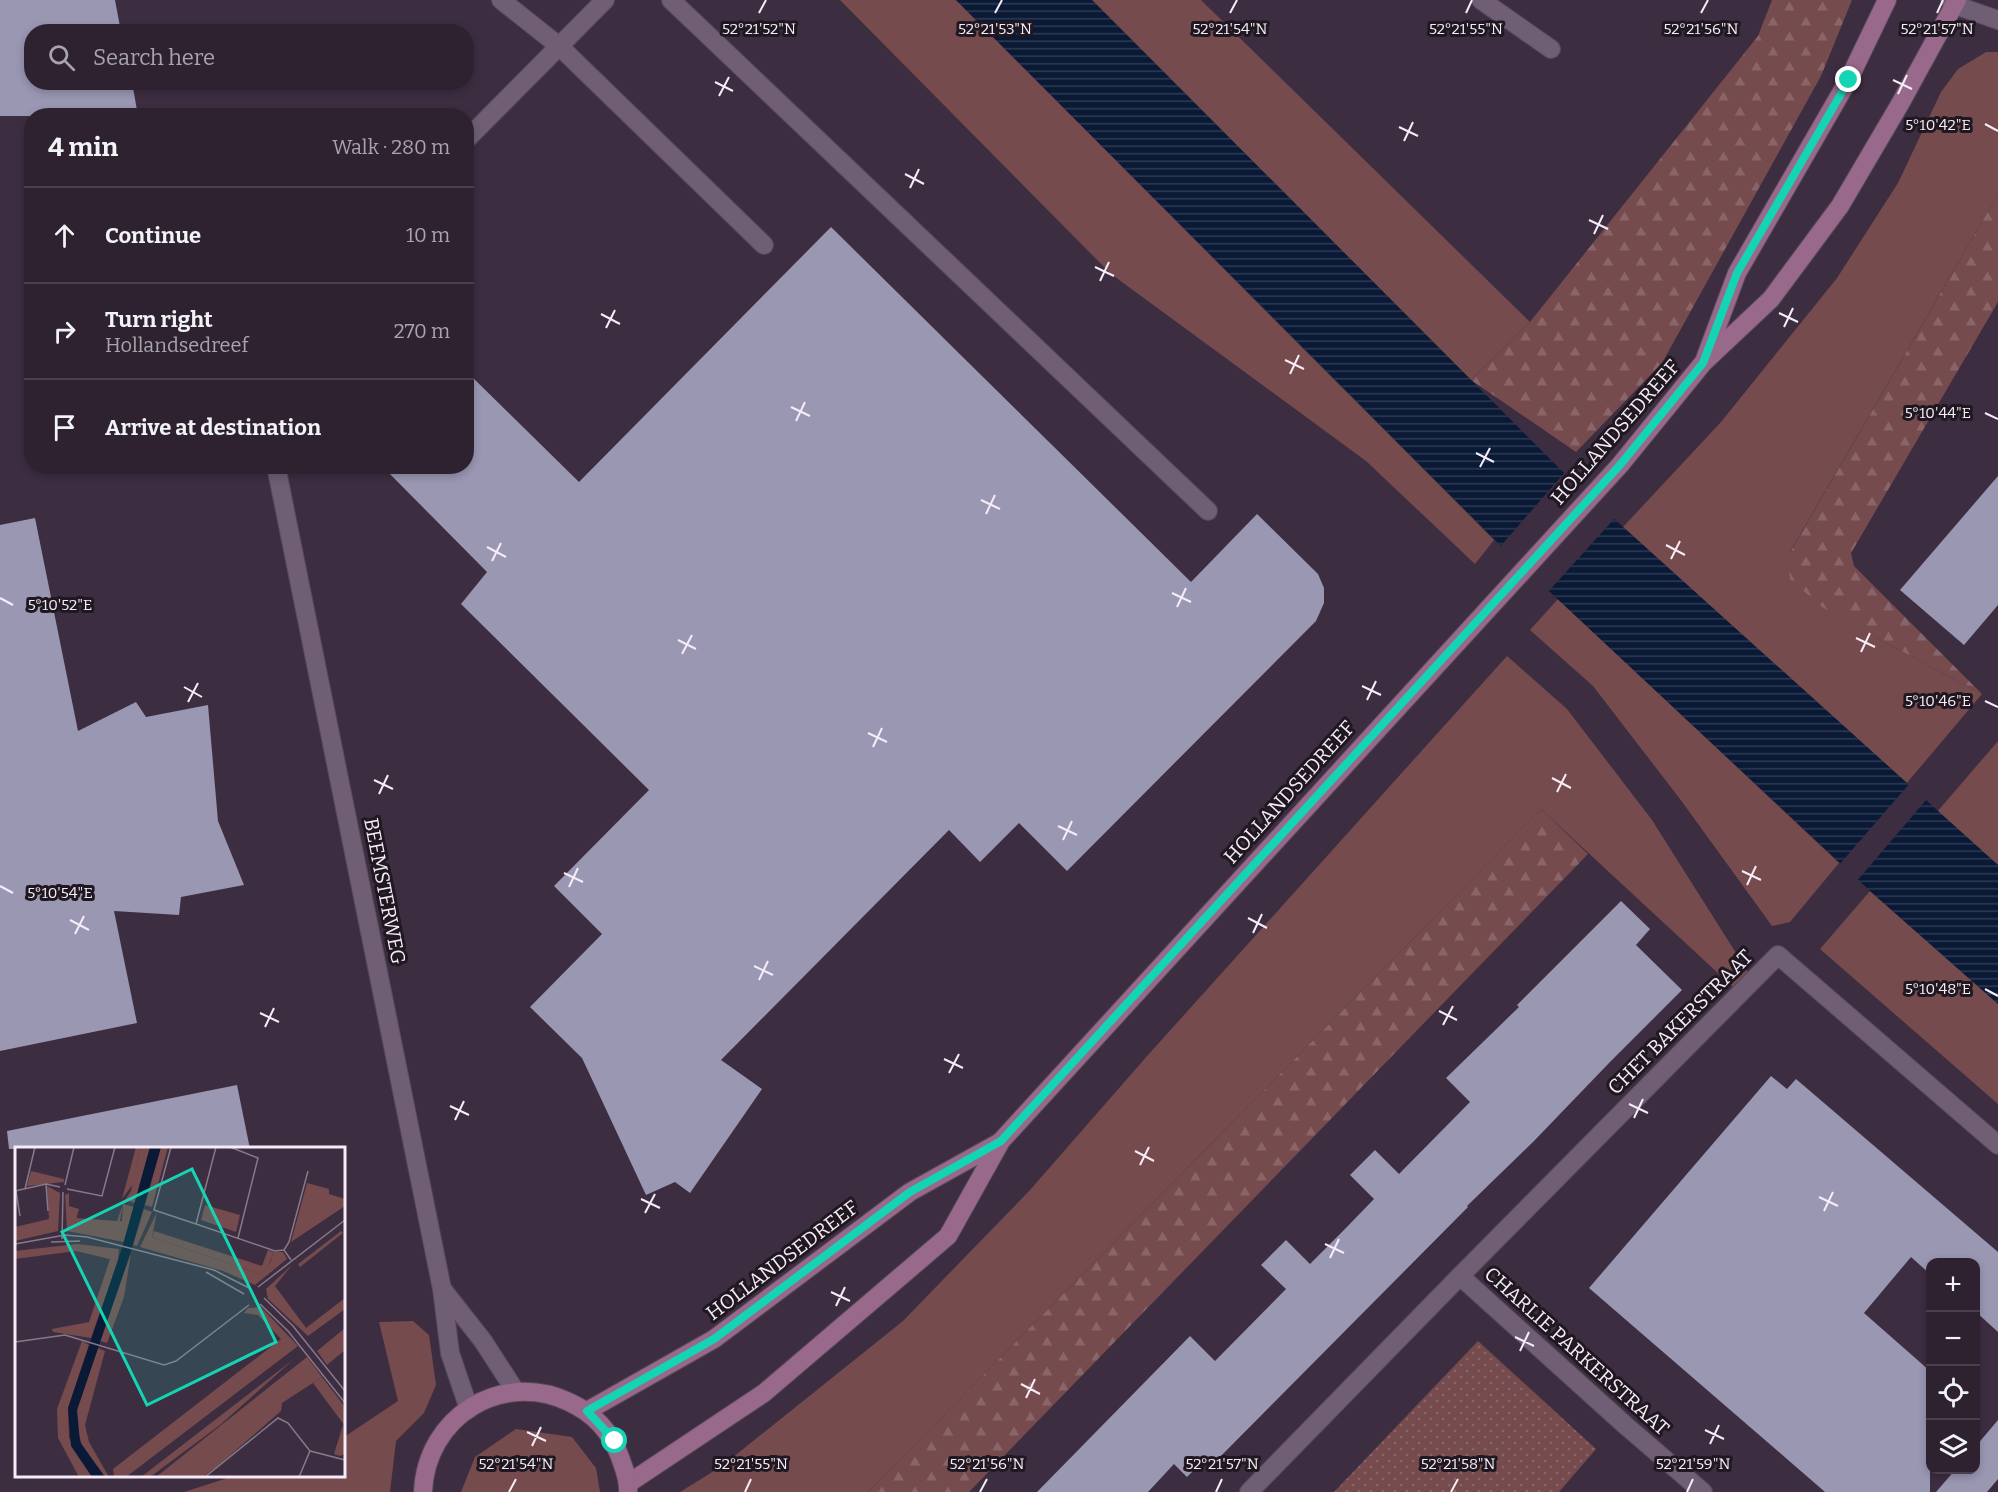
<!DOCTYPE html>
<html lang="en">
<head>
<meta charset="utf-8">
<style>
	body { margin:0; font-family:Bitter,serif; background:#3a2f3d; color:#f1f3f6 }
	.controls { position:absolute; right:18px; bottom:18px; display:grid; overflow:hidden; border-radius:12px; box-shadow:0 3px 9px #0003 }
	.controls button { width:54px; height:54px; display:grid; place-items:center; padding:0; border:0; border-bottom:2px solid #493f4d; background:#2e2231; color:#f1f3f6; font:30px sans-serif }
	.stop { position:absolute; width:18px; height:18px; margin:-14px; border:4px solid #14d5b3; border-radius:50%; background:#fff }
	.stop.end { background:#14d5b3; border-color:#fff; box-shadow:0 2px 6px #0008 }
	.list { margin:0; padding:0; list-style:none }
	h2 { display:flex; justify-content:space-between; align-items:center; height:78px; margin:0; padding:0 24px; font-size:26px }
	h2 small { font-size:20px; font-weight:400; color:#a7a4ab }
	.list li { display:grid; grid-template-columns:39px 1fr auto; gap:18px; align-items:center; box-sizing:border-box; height:96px; padding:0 24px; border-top:2px solid #493f4d }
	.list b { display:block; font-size:22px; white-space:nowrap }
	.list p { margin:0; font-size:20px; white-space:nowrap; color:#a7a4ab }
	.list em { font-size:20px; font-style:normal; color:#a7a4ab }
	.icon { flex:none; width:33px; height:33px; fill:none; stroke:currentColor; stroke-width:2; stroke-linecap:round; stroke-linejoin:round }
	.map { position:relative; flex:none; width:1998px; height:1492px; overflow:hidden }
	.search { position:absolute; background:#2e2231; box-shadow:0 3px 9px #0003; left:24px; top:24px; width:450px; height:66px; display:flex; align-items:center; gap:15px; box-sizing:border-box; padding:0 21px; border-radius:24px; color:#a7a4ab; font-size:22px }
	.panel { position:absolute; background:#2e2231; box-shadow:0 3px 9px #0003; left:24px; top:108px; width:450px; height:366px; border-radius:24px }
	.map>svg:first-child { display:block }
	.grass { fill:#764b4d }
	.forest { fill:url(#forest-firs) }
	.park { fill:url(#park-dots) }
	.water { fill:url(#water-rules) }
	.pier { fill:#3d2d41 }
	.building { fill:#9a97b3 }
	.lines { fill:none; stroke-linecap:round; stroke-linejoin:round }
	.lane-casing { stroke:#564959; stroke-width:20 }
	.street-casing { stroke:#564959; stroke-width:20 }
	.secondary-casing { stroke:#564959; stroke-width:20 }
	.lane { stroke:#6f5e74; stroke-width:18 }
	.street { stroke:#6f5e74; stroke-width:18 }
	.secondary { stroke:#98698b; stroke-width:18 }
	.route { stroke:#14d5b3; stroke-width:8 }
	.ticks { fill:none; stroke:#f6ecf8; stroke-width:2 }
	.labels { text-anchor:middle; stroke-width:6; stroke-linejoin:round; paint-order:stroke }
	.street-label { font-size:20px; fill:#f6ecf8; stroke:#201821 }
	.inset-road { fill:none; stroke:#87798a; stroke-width:1.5 }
	.view { fill:#14d5b3; fill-opacity:0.15; stroke:#14d5b3; stroke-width:3 }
	.inset-edge { fill:none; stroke:#f6ecf8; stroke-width:3 }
	.ticks-label { font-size:15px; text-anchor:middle; fill:#f6ecf8; stroke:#201821; stroke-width:6; stroke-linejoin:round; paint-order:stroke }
</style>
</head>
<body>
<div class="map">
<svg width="1998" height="1492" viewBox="0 0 1998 1492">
	<defs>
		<pattern id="forest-firs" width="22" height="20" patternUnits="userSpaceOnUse" patternTransform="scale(1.5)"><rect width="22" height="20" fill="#764b4d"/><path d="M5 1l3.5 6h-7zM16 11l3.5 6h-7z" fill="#8a6567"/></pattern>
		<pattern id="park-dots" width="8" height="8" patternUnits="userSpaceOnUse" patternTransform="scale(1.5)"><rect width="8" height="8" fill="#764b4d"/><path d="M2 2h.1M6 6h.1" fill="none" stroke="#8a6567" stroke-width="1.8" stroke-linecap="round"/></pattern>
		<pattern id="water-rules" width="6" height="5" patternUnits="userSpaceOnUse" patternTransform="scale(1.5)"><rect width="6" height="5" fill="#0a1935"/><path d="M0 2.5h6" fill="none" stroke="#2e3b53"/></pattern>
	</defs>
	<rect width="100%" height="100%" fill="#3d2d41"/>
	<!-- grass -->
	<g class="grass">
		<polygon points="840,0 956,0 1494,540 1475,564 1366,461 1111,274"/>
		<polygon points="1092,0 1201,0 1530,322 1471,380"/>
		<polygon points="1986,52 1998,52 1998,194 1790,552 1875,637 1982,694 1906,784 1623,527 1721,422 1837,278 1898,183 1941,92 1958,69"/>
		<polygon points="1558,599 1839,863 1790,922 1772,926 1680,799 1593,686 1530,630"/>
		<polygon points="1507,656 1567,709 1652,820 1748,972 1734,988 1541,809 868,1492 680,1492 722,1466 903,1321 1030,1190 1148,1055"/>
		<polygon points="1998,741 1998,865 1937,812"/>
		<polygon points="1870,891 1998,1004 1998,1104 1820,949"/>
		<polygon points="413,1321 429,1335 436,1385 424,1413 396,1441 390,1492 184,1492 234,1476 344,1476 344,1437 398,1401 379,1322"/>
		<polygon points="516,1429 572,1437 596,1468 600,1492 461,1492 475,1457"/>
	</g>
	<!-- forest -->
	<g class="forest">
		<polygon points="1772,0 1852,0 1821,76 1662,363 1576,452 1471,380 1530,322 1758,36"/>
		<polygon points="1998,194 1998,302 1851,553 1854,566 1982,694 1875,637 1822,607 1790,579 1788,556"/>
		<polygon points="1541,809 1588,854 969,1492 868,1492"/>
	</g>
	<!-- park -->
	<polygon class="park" points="1478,1341 1596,1449 1559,1492 1334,1492"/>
	<!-- water -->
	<polygon class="water" points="956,0 1092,0 1570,479 1998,865 1998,1004 1870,891 1503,548"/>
	<!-- pier -->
	<g class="pier">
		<polygon points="1566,471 1616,517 1547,593 1499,548"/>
		<polygon points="1910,783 1927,799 1856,882 1838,866"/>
	</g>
	<!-- building -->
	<g class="building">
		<polygon points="0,0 115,0 121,32 32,32 32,82 132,82 138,116 0,116"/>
		<polygon points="831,227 1191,582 1257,514 1318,574 1324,588 1324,603 1316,621 1067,871 1019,823 980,862 949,830 721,1060 762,1089 690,1193 675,1182 646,1195 582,1058 530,1007 602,934 554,886 649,790 461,604 487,572 382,466 466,466 466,371 579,482"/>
		<polygon points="1998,476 1998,605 1964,645 1900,590"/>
		<polygon points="35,518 78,731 136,702 146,717 208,705 218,821 244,885 181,897 179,915 114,911 137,1023 0,1051 0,525"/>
		<polygon points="1621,901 1650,929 1636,945 1682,990 1610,1062 1534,1141 1467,1206 1468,1207 1212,1465 1205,1459 1187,1477 1174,1464 1148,1492 1037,1492 1190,1336 1215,1361 1286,1289 1261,1265 1286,1240 1310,1264 1343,1231 1374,1199 1350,1175 1375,1150 1399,1174 1470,1102 1446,1078 1519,1007 1517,1005"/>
		<polygon points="1771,1076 1787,1089 1796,1079 1998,1252 1998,1332 1976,1312 1976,1263 1930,1263 1930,1274 1911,1257 1864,1313 1930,1371 1930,1492 1825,1492 1589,1288"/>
		<polygon points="237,1085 250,1149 9,1149 7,1131"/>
		<polygon points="1998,1420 1998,1479 1987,1492 1936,1492 1955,1470 1976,1470 1976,1446"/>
	</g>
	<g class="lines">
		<defs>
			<g id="lane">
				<polyline points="501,0 559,46 764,245"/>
				<polyline points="671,0 1208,511"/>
				<polyline points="1481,0 1551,49"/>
			</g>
			<g id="street">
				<polyline points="1950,0 1955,5 1998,20"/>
				<polyline points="466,140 605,0"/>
				<polyline points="276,466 442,1289 450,1353 469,1409"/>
				<polyline points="1460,1276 1778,955 1998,1145"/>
				<polyline points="443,1290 483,1341 516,1392"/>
				<polyline points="1249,1492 1460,1276 1625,1425 1703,1492"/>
			</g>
			<g id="secondary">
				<polyline points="1705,359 1737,273 1849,79 1887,0"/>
				<polyline points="587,1411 714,1339 910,1192 1000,1142"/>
				<polyline points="629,1483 764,1393 948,1236 1001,1141 1620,465 1703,363 1771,299 1840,206 1900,104 1957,0"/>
				<path d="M 423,1492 C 426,1417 501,1370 569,1402 C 593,1413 611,1432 620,1457 C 624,1469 629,1479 628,1492"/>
			</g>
		</defs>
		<!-- lane casing -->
		<use href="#lane" class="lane-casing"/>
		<!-- street casing -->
		<use href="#street" class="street-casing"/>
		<!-- secondary casing -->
		<use href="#secondary" class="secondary-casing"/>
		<!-- lane -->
		<use href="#lane" class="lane"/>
		<!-- street -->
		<use href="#street" class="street"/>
		<!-- secondary -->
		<use href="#secondary" class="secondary"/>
	</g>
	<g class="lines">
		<!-- route -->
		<polyline class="route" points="615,1441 587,1411 714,1339 910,1192 1001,1141 1620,465 1703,363 1737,273 1849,80"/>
	</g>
	<!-- ticks -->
	<path class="ticks" d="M 759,13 L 766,0M 995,13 L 1002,0M 1230,13 L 1237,0M 1466,13 L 1472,0M 1701,13 L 1708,0M 1937,13 L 1943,0M 1893,80 L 1912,89M 715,82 L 733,91M 1898,94 L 1907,75M 719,96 L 729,77M 1985,124 L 1998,131M 1399,127 L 1418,136M 1404,141 L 1413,122M 905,174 L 924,184M 910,188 L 919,169M 1589,220 L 1608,229M 1594,234 L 1603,215M 1095,267 L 1114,276M 1100,281 L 1109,262M 1779,313 L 1798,322M 601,314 L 620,324M 1784,327 L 1793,308M 606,328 L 615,310M 1285,360 L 1304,369M 1290,374 L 1299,355M 791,407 L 810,416M 1985,413 L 1998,419M 796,421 L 805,402M 1476,453 L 1494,462M 1480,467 L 1490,448M 981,500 L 1000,509M 986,514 L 995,495M 1666,545 L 1685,555M 487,547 L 506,557M 1671,559 L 1680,541M 492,561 L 501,543M 1172,593 L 1191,602M 0,598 L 13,605M 1177,607 L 1186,588M 1856,638 L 1875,647M 678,640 L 696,649M 1861,652 L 1870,633M 682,654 L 692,635M 1362,686 L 1381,695M 184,687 L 202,697M 1367,700 L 1376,681M 1985,701 L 1998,707M 188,702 L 198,683M 868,733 L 887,742M 873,747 L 882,728M 1552,778 L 1571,788M 374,780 L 393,789M 1557,792 L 1566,774M 379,794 L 388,775M 1058,826 L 1077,835M 1063,840 L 1072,821M 1742,871 L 1761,880M 564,873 L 583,882M 1747,885 L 1756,866M 0,886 L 13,893M 569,887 L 578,868M 1248,918 L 1267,928M 70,920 L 89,930M 1253,933 L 1262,914M 75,934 L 84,916M 754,966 L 773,975M 759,980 L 768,961M 1985,989 L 1998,996M 1439,1011 L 1457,1020M 260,1013 L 279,1022M 1443,1025 L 1453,1006M 265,1027 L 274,1008M 944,1059 L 963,1068M 949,1073 L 959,1054M 1629,1104 L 1648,1113M 450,1106 L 469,1115M 1634,1118 L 1643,1099M 455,1120 L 464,1101M 1135,1151 L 1154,1161M 1140,1165 L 1149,1147M 1819,1197 L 1838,1206M 641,1199 L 660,1208M 1824,1211 L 1833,1192M 645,1213 L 655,1194M 1325,1244 L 1344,1253M 1330,1258 L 1339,1239M 831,1292 L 850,1301M 836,1306 L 845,1287M 1515,1337 L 1534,1346M 1520,1351 L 1529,1332M 1021,1384 L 1040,1394M 1026,1398 L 1035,1379M 1705,1430 L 1724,1439M 527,1432 L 546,1441M 1710,1444 L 1719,1425M 532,1446 L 541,1427M 509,1492 L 516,1479M 745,1492 L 751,1479M 980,1492 L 987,1479M 1216,1492 L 1222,1479M 1451,1492 L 1458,1479M 1687,1492 L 1693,1479"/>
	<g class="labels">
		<!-- street labels -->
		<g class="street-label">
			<text transform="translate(1615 432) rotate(-49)" y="7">HOLLANDSEDREEF</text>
			<text transform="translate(1289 792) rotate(-48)" y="7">HOLLANDSEDREEF</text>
			<text transform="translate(385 891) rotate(79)" y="7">BEEMSTERWEG</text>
			<text transform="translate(1680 1022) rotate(-45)" y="7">CHET BAKERSTRAAT</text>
			<text transform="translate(782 1260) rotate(-37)" y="7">HOLLANDSEDREEF</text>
			<text transform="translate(1577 1351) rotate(42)" y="7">CHARLIE PARKERSTRAAT</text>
		</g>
	</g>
	<!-- overview -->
	<g transform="translate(15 1147)">
		<rect width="330" height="330" fill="#3d2d41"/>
		<path d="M 125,0 L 135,0 L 120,56 L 110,53 L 116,44 ZM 146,0 L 153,0 L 137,60 L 130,58 ZM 16,24 L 49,32 L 49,35 L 12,39 ZM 292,36 L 314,42 L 314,47 L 330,52 L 330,59 L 276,95 ZM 32,39 L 45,46 L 43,84 L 0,94 L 0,80 L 34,72 ZM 54,46 L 54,59 L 64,62 L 60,76 L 107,74 L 108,57 L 119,60 L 109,95 L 52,84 L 50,48 ZM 129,62 L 137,65 L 122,99 L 118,98 ZM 142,65 L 137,90 L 245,127 L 255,116 L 259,105 L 268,105 L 272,112 L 240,138 L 208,124 L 125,100 ZM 326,84 L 328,86 L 285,120 L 283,117 ZM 116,106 L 109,150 L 92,196 L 85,194 ZM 95,112 L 103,114 L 76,191 L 38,185 L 37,182 L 74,175 ZM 277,118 L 260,139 L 291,181 L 330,151 L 330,162 L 293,189 L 253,152 L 251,142 ZM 246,160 L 283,199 L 111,330 L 99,330 L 98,322 L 266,192 L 243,168 L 229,166 L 233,161 ZM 330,181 L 330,203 L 312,218 L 302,204 ZM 67,194 L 74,198 L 53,261 L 54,291 L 77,330 L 64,330 L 43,291 L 42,262 ZM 83,201 L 90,204 L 70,278 L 74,295 L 94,330 L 90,330 L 68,302 L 62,281 L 62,263 ZM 292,210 L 307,230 L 267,256 L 266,264 L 204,318 L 188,330 L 141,330 ZM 279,212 L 205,278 L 135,330 L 126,330 ZM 328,278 L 330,307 L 325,309 L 319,307 Z" fill="#764b4d"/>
		<path d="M 121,0 L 125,0 L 118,37 L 107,52 ZM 108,57 L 104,79 L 60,76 L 61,71 L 102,74 ZM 139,84 L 247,119 L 253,103 L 259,105 L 252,122 L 245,127 L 137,90 ZM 62,97 L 104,102 L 103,114 L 61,104 L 0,112 L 0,104 ZM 307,230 L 330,260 L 330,279 L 298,236 Z" fill="#764b4d"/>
		<path d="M 190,58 L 225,68 L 221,85 L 186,73 Z" fill="#764b4d"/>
		<path d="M 135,0 L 146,0 L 116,104 L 62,263 L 65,295 L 90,330 L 77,330 L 56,299 L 53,261 L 107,101 Z" fill="#0a1935"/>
		<path class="inset-road" d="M 156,0 L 139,63 L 181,77M 201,0 L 181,77 L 260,104 L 269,103M 215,0 L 243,11 L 223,91M 31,37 L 33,64M 50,38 L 59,0M 10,42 L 20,0M 52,42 L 87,49 L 100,0M 0,44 L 31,37 L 45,40M 1,44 L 5,69M 47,92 L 48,45M 36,95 L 65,94M 0,97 L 50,88 L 72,90 L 199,123 L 234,141M 276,113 L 269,103 L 274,95 L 293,24M 191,125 L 229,147M 243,140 L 330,73M 249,151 L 278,179 L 330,244M 245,157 L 273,184 L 330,256M 0,195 L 50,188 L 149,218 L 161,214 L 234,158M 190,330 L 263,271 L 273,276 L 295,304M 284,330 L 295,304 L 330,313"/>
		<path class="view" d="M 177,22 L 261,195 L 132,258 L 47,85 Z"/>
		<rect width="330" height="330" class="inset-edge"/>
	</g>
	<g class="ticks-label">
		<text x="759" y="34">52°21'52"N</text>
		<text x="995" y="34">52°21'53"N</text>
		<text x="1230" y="34">52°21'54"N</text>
		<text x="1466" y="34">52°21'55"N</text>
		<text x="1701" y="34">52°21'56"N</text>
		<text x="1937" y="34">52°21'57"N</text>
		<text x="1938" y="130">5°10'42"E</text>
		<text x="1938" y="418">5°10'44"E</text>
		<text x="60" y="610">5°10'52"E</text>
		<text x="1938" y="706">5°10'46"E</text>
		<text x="60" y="898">5°10'54"E</text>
		<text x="1938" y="994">5°10'48"E</text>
		<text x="516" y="1469">52°21'54"N</text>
		<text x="751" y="1469">52°21'55"N</text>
		<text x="987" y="1469">52°21'56"N</text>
		<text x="1222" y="1469">52°21'57"N</text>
		<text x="1458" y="1469">52°21'58"N</text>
		<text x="1693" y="1469">52°21'59"N</text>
	</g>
</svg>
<div class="controls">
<button>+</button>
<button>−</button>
<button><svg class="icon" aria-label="locate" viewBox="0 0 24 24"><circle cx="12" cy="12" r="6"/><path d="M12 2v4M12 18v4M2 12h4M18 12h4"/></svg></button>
<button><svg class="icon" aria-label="layers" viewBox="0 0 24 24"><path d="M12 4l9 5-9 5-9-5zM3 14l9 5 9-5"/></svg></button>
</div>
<div class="stop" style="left:615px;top:1441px"></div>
<div class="stop end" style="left:1849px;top:80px"></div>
<div class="search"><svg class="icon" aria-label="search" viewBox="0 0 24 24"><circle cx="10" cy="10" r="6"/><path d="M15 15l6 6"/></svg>Search here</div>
<section class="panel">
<h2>4 min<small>Walk · 280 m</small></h2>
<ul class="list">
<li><svg class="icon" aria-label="ahead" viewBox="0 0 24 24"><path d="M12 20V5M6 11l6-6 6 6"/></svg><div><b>Continue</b></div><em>10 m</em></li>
<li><svg class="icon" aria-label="right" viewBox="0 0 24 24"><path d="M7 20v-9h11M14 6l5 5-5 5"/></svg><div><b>Turn right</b><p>Hollandsedreef</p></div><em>270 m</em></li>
<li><svg class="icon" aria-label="arrive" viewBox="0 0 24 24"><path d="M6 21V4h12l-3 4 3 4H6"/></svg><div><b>Arrive at destination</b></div></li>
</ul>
</section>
</div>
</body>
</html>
